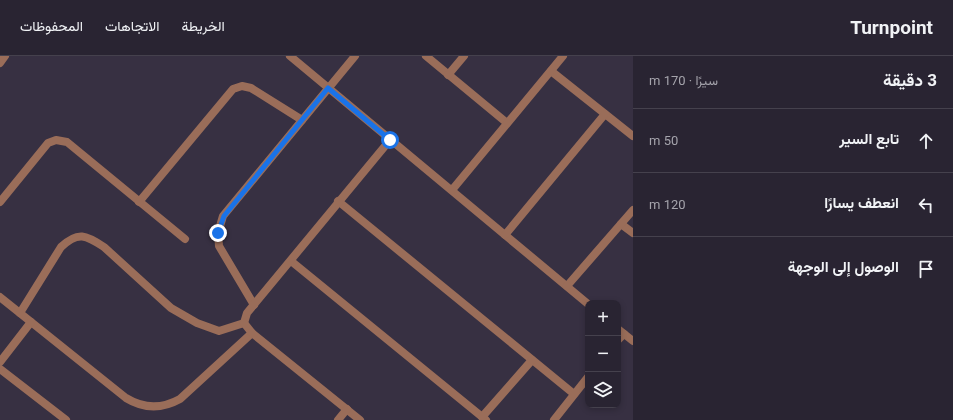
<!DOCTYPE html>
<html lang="ar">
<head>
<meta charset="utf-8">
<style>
	body { margin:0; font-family:Roboto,Vazirmatn,sans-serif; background:#312c3a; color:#f1f3f6; direction:rtl }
	.controls { position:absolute; right:12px; bottom:12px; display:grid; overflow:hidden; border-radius:8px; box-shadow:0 2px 6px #0003 }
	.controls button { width:36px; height:36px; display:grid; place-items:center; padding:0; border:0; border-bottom:1px solid #45414d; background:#292432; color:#f1f3f6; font:20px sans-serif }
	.stop { position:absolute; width:12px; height:12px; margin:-9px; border:3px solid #1a73e8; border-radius:50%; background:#fff }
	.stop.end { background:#1a73e8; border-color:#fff; box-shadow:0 1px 4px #0008 }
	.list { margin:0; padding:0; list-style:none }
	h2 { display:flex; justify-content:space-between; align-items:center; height:52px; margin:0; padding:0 16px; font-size:17px }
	h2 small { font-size:13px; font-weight:400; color:#a5a4ac }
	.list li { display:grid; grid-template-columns:26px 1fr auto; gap:12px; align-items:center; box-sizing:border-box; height:64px; padding:0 16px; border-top:1px solid #45414d }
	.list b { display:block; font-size:15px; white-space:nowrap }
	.list em { font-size:13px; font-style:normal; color:#a5a4ac }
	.icon { flex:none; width:22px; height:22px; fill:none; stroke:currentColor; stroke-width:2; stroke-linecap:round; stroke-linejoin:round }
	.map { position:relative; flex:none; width:633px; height:364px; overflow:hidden; direction:ltr }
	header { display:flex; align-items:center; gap:24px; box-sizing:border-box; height:56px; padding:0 20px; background:#292432; border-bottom:1px solid #45414d }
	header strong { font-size:19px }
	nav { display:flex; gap:22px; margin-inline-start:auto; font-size:14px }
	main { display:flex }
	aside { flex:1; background:#292432 }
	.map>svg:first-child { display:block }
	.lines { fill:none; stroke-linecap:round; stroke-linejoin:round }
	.minor { stroke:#9a6d59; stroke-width:8 }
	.route { stroke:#1a73e8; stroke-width:5 }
</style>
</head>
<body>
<header>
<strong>Turnpoint</strong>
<nav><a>الخريطة</a><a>الاتجاهات</a><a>المحفوظات</a></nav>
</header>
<main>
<aside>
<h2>3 دقيقة<small>سيرًا · 170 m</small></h2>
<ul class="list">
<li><svg class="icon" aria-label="ahead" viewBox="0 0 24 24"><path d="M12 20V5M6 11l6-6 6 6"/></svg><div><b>تابع السير</b></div><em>50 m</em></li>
<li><svg class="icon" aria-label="left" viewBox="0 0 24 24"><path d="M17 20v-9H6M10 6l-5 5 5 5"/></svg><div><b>انعطف يسارًا</b></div><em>120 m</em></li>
<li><svg class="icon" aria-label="arrive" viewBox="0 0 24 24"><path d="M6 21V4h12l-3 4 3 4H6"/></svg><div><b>الوصول إلى الوجهة</b></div></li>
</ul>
</aside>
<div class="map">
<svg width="633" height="364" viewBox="0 0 633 364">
	<rect width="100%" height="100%" fill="#373042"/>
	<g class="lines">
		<!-- minor -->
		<g class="minor">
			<polyline points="290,0 588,248"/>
			<polyline points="426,0 507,67"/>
			<polyline points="0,7 5,0"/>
			<polyline points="551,15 633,80"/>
			<polyline points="448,19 464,0"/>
			<polyline points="452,134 563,0"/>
			<polyline points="338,145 574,338"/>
			<polyline points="0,146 48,87 56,84 67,86 185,183"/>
			<polyline points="139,146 233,33 242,30 251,32 302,64"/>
			<polyline points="621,168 633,177"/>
			<polyline points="505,179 605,58"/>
			<polyline points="291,205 486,364"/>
			<polyline points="567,230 633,154"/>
			<path d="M 0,241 L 126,342 C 144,353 162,353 180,343 L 252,277"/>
			<polyline points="254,249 219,190 218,177 223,160 355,0"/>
			<path d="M 20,257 L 61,191 C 78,175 86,179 104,191 L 171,252 L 197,267 L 219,275 L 244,267"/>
			<polyline points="244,267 247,257 390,84"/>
			<polyline points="244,267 252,277 360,364"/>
			<polyline points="618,273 633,285"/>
			<polyline points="618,284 624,278"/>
			<polyline points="0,306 31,266"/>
			<polyline points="0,313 66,364"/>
			<polyline points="482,361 532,304"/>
			<polyline points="338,364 347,353"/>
			<polyline points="554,364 588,321"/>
		</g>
	</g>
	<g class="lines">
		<!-- route -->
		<polyline class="route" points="218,177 224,160 328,32 390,84"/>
	</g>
</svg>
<div class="controls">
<button>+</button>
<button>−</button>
<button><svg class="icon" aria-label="layers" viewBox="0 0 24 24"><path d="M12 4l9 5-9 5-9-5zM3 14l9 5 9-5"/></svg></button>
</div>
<div class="stop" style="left:390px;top:84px"></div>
<div class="stop end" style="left:218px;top:177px"></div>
</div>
</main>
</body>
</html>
